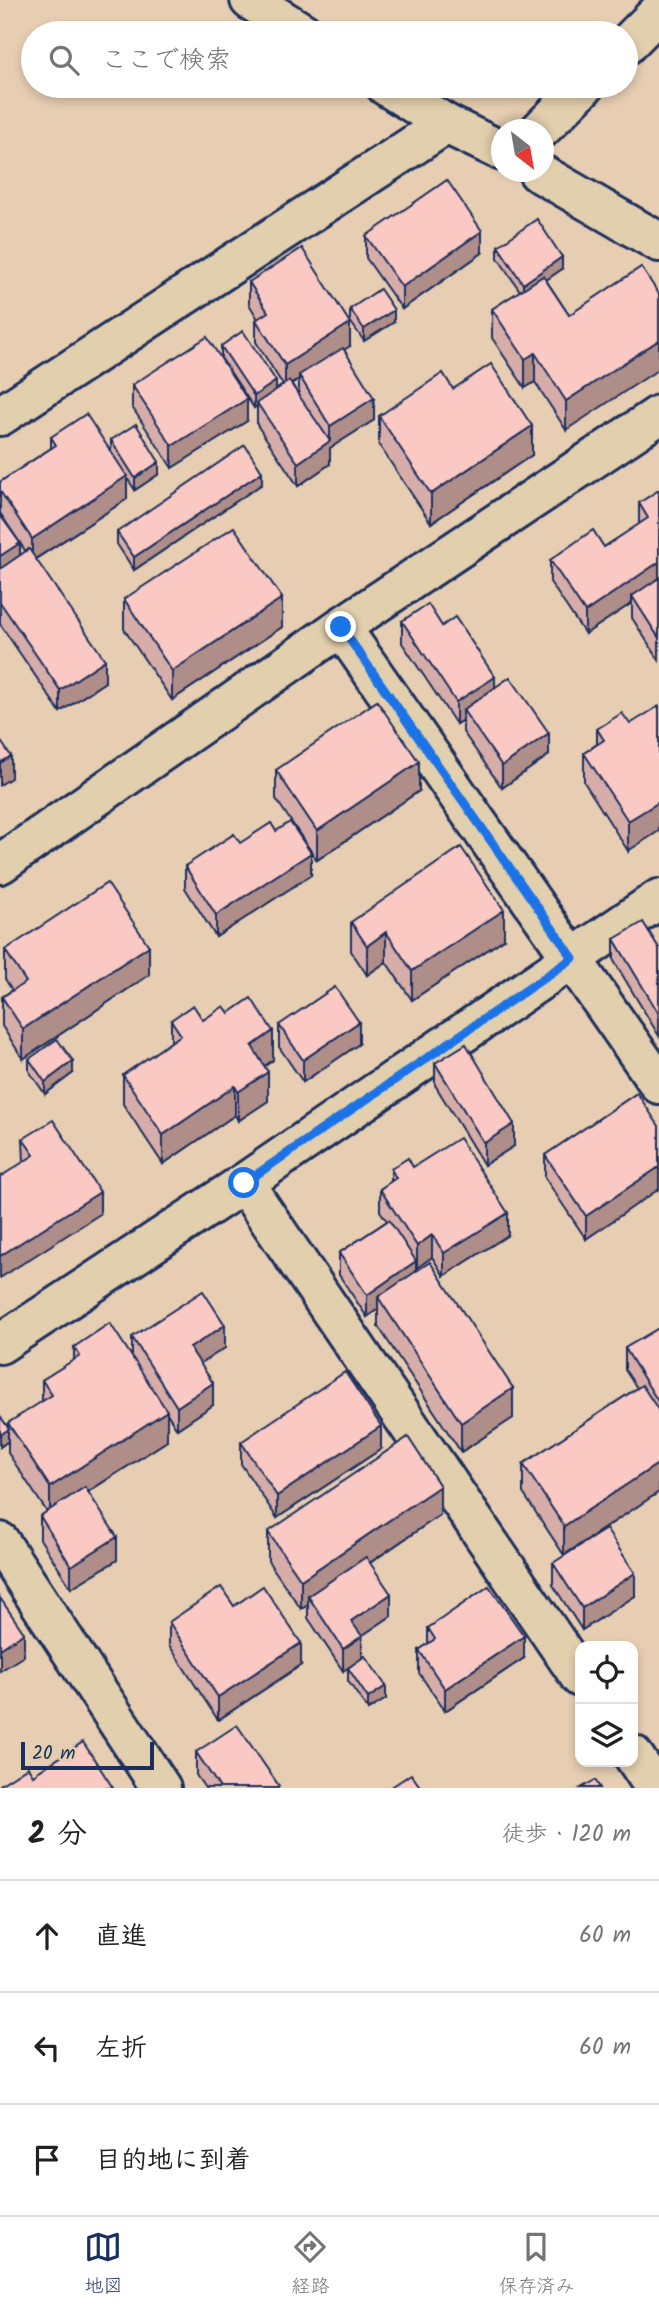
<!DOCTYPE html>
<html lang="ja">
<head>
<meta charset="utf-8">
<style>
	body { margin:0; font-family:Kalam,"Klee One",sans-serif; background:#f2f2f2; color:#202124 }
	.controls { position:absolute; right:21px; bottom:21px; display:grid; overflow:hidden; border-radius:14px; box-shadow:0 4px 10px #0003 }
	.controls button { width:63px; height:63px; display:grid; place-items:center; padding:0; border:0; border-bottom:2px solid #e0e0e0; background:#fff; color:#202124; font:35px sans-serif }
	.compass { position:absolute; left:491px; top:119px; width:63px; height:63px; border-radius:50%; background:#fff; box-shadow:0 4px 10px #0003; rotate:149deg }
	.scale { position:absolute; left:21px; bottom:18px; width:133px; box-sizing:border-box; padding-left:7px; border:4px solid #1b2f5e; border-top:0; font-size:19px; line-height:24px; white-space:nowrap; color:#1b2f5e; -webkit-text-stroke:5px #e2cfad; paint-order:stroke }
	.stop { position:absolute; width:21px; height:21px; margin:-16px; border:5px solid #1a73e8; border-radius:50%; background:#fff }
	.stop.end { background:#1a73e8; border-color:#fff; box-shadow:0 2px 7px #0008 }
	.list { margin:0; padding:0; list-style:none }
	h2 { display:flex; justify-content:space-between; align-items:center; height:91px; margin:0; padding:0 28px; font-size:30px }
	h2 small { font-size:23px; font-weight:400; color:#757577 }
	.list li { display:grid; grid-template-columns:46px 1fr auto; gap:21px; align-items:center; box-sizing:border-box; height:112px; padding:0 28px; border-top:2px solid #e0e0e0 }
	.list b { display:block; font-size:26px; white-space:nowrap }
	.list em { font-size:23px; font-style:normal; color:#757577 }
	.icon { flex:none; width:38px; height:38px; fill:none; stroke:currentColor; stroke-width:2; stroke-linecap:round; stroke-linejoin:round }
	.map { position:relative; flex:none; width:659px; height:1788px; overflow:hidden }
	.search { position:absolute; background:#fff; box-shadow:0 4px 10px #0003; left:21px; right:21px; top:21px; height:77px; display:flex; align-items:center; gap:18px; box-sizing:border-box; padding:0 24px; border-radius:38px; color:#757577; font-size:26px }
	.sheet { height:427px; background:#fff }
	nav { display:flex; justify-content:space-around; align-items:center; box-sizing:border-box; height:98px; border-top:2px solid #e0e0e0; background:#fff; font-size:19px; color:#757577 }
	nav a { display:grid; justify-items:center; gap:4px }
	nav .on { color:#1b2f5e }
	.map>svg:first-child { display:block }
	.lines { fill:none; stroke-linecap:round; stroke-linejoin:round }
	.street-casing { stroke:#1b2f5e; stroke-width:44 }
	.secondary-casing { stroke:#1b2f5e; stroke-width:44 }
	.street { stroke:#e2cfad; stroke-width:38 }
	.secondary { stroke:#e2cfad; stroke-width:38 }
	.wall { fill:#d7ada9; stroke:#1b2f5e; stroke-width:2; fill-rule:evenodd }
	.shaded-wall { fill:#af8d89; stroke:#1b2f5e; stroke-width:2 }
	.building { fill:#fac9c4; stroke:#1b2f5e; stroke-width:2 }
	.route { stroke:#1a73e8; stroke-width:9 }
</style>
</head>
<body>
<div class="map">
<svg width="659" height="1788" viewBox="0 0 659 1788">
	<rect width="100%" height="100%" fill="#e7ceb2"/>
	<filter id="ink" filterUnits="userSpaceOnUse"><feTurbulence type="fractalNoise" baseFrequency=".0143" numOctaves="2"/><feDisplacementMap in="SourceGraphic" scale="14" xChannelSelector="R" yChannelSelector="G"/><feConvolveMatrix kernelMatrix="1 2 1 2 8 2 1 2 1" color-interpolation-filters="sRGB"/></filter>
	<g filter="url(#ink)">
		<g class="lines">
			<defs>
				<g id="street">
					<polyline points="626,45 659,12"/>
					<polyline points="540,130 584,86"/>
					<polyline points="0,416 446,124"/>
					<polyline points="341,627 659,1084"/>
					<polyline points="0,864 341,627 659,415"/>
					<polyline points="244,1183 580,1677"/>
					<polyline points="0,1542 161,1788"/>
					<polyline points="633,1755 655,1788"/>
				</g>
				<g id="secondary">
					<polyline points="250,0 303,33"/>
					<polyline points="386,86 446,124 502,151"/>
					<polyline points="538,172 659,242"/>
					<polyline points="0,1344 244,1183 659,899"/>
				</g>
			</defs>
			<!-- street casing -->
			<use href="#street" class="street-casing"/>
			<!-- secondary casing -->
			<use href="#secondary" class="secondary-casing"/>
			<!-- street -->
			<use href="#street" class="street"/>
			<!-- secondary -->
			<use href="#secondary" class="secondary"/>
		</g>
		<!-- wall -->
		<g class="wall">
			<polygon points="366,236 482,253 402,309 366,258"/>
			<polygon points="498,246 562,269 546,280 569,315 566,430 535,382 525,388 492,338 492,309 520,291 498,258"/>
			<path d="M 249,282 L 350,346 L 344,349 L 374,420 L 330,448 L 330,464 L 298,486 L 257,425 L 257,406 L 254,408 L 221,358 L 221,346 L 276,390 L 283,385 L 256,342 L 256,320 L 258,319 L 249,304 ZM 299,379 L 299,395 L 291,383 Z"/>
			<polygon points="350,309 394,322 364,341 350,321"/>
			<polygon points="132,385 247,421 172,468 132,407"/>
			<polygon points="453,389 532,455 431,523 379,445 379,416"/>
			<polygon points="51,437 111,452 111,440 159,474 135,490 127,478 127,499 36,559 105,682 60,712 0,624 0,515 20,556 26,552 0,513 0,482 51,448"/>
			<polygon points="262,484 134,570 117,544 117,532"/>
			<polygon points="659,490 659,660 632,618 632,603 585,634 550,582 550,560 604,547 639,525 639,503"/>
			<polygon points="124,599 282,627 172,700 124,629"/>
			<polygon points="402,621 442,626 495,687 549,755 502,788 463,732 463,720 456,724 402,643"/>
			<polygon points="630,724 628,851 584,782 584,753 597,744 597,729"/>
			<polygon points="276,770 419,791 317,860 276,799"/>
			<polygon points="240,843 311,875 216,937 185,888 185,866"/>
			<polygon points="351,922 504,939 412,1000 386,962 367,975 351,951"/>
			<polygon points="614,939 659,948 659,1036 614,961"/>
			<polygon points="5,950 149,975 23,1059 2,1026 2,997 12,990 5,979"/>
			<polygon points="229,1013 273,1060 265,1066 268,1101 238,1121 235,1115 163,1164 123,1104 123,1075 171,1042 171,1020 203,1020"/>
			<polygon points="279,1025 359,1044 303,1082 279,1047"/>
			<polygon points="29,1059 73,1073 45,1094 29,1071"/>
			<polygon points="435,1063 514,1146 484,1165 435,1085"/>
			<polygon points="637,1093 586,1239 545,1178 545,1155"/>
			<polygon points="23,1139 100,1214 24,1162"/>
			<polygon points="413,1167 508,1235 444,1276 432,1257 416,1267 416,1272 513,1418 461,1452 378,1326 378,1309 367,1317 339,1275 339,1253 387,1221 380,1211 380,1189 391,1182 391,1169"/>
			<polygon points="659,1328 659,1492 564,1555 523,1493 523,1464 637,1388 625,1370 625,1348"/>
			<polygon points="132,1337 225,1348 200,1363 213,1405 177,1429 167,1413 167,1441 88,1492 117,1560 71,1588 40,1539 40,1516 47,1512 8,1453 8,1441 0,1447 0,1416 8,1428 8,1423 42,1402 42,1380 74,1360 74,1347 132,1357"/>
			<polygon points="241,1442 381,1449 277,1518 241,1464"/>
			<polygon points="440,1515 370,1563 391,1616 361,1636 343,1671 308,1618 308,1605 301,1609 268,1561 268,1532"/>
			<polygon points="553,1563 635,1596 582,1630 553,1585"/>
			<polygon points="169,1622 301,1665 218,1720 169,1645"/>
			<polygon points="428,1628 524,1658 445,1711 419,1673 419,1650 428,1644"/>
			<polygon points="348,1668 386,1699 368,1710 348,1681"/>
			<polygon points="196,1752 279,1788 205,1788 196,1775"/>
		</g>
		<!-- shaded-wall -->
		<g class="shaded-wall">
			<polygon points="482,231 482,253 402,309 402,287"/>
			<polygon points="562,257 562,269 523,296 523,284"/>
			<polygon points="394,310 394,322 364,341 364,329"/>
			<polygon points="350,323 350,346 300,378 299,375 299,379 285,388 285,365"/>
			<polygon points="659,340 659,369 566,430 566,401"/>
			<polygon points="535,353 535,382 525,388 525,359"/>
			<polygon points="276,381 276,393 257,403 257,406 254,408 254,396"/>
			<polygon points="374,398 374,420 330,448 330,464 298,486 298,463 330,441 330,426"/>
			<polygon points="247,399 247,421 172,468 172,446"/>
			<polygon points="532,426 532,455 431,523 431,494"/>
			<polygon points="159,462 159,474 135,490 135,478"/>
			<polygon points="262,472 262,484 134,570 134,557"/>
			<polygon points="127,476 127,499 32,561 32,539"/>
			<polygon points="20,543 20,565 0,578 0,556"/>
			<polygon points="659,562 659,585 632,596 632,603 585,634 585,612"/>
			<polygon points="282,598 282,627 172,700 172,671"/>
			<polygon points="105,660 105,682 60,712 60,690"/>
			<polygon points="495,677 495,699 463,710 463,720 456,724 456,702"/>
			<polygon points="549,733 549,755 502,788 502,766"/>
			<polygon points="11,756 11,778 0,785 0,763"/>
			<polygon points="419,762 419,791 317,860 317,831"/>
			<polygon points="659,802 659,831 628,851 628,821"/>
			<polygon points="311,853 311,875 216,937 216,915"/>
			<polygon points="504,910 504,939 412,1000 412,971"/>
			<polygon points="386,932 386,962 367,975 367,946"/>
			<polygon points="149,946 149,975 23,1059 23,1029"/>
			<polygon points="359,1022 359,1044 303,1082 303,1060"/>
			<polygon points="273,1031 273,1060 252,1075 252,1046"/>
			<polygon points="73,1061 73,1073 45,1094 45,1082"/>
			<polygon points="268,1072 268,1101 238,1121 238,1092"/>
			<polygon points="235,1086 235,1115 163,1164 163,1135"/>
			<polygon points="514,1124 514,1146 484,1165 484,1143"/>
			<polygon points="659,1167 659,1189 586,1239 586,1216"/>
			<polygon points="100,1192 100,1214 0,1278 0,1256"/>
			<polygon points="508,1213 508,1235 444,1276 444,1253"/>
			<polygon points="432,1235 432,1257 417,1268 417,1246"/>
			<polygon points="416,1261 416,1284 378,1297 378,1309 367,1317 367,1295"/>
			<polygon points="225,1325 225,1348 190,1370 190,1348"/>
			<polygon points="213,1383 213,1405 177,1429 177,1407"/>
			<polygon points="513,1388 513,1418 461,1452 461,1423"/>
			<polygon points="167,1411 167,1441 50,1516 50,1487"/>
			<polygon points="381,1426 381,1449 277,1518 277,1496"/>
			<polygon points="8,1429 8,1441 0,1447 0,1435"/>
			<polygon points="659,1463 659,1492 564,1555 564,1526"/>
			<polygon points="440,1486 440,1515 312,1602 308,1596 308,1605 301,1609 301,1580"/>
			<polygon points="117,1537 117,1560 71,1588 71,1566"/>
			<polygon points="635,1573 635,1596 582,1630 582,1608"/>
			<polygon points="391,1594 391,1616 351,1643 351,1621"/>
			<polygon points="24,1633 24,1656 0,1671 0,1649"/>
			<polygon points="362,1636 362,1659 343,1671 343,1649"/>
			<polygon points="524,1636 524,1658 445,1711 445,1689"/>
			<polygon points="301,1643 301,1665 218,1720 218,1697"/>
			<polygon points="386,1686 386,1699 368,1710 368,1698"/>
		</g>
		<!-- building -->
		<g class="building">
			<polygon points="447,180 482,231 402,287 366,236"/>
			<polygon points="537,219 562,257 523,284 498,246"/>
			<polygon points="302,248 350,323 285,365 256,320 268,312 249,282"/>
			<polygon points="641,267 659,294 659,340 566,401 535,353 525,359 492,309 543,276 569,315"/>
			<polygon points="380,289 394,310 364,329 350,309"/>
			<polygon points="243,331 276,381 254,396 221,346"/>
			<polygon points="207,337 247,399 172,446 132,385"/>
			<polygon points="343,348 374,398 330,426 299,375"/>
			<polygon points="491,364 532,426 431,494 379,416 443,373 453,389"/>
			<polygon points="289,381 330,441 298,463 257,403"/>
			<polygon points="86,414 127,476 32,539 0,491 0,482 56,445 51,437"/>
			<polygon points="136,424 159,462 135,478 111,440"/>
			<polygon points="245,445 262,472 134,557 117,532"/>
			<polygon points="659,490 659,562 585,612 550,560 593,530 604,547 648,518 639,503"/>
			<polygon points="0,515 20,543 0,556"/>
			<polygon points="234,527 282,598 172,671 124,599"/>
			<polygon points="29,549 105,660 60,690 0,602 0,569"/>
			<polygon points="659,578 659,638 632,596"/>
			<polygon points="428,604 442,626 455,617 495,677 456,702 402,621"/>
			<polygon points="510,677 549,733 502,766 463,710"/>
			<polygon points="377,701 419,762 317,831 276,770"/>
			<polygon points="659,706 659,802 628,821 584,753 604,740 597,729 622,713 630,724"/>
			<polygon points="0,740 11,756 0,763"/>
			<polygon points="290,822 311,853 216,915 185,866 234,834 240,843 271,823 276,831"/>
			<polygon points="461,847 504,910 412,971 386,932 367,946 351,922"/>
			<polygon points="107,883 149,946 23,1029 2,997 26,982 5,950"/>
			<polygon points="643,922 659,948 659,1014 614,939"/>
			<polygon points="335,987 359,1022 303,1060 279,1025"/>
			<polygon points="251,998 273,1031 252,1046 268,1072 238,1092 235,1086 163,1135 123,1075 181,1035 171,1020 193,1005 203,1020 224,1006 229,1013"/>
			<polygon points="57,1039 73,1061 45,1082 29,1059"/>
			<polygon points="466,1044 514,1124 484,1143 435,1063"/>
			<polygon points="637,1093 659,1126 659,1167 586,1216 545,1155"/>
			<polygon points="53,1120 100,1192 0,1256 0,1177 34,1155 23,1139"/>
			<polygon points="459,1138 508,1213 444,1253 432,1235 417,1246 380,1189 396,1178 391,1169 408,1158 413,1167"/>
			<polygon points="389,1220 416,1261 367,1295 339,1253"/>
			<polygon points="430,1262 513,1388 461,1423 378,1297"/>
			<polygon points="203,1291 225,1325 190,1348 213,1383 177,1407 132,1337"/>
			<polygon points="110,1323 167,1411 50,1487 8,1423 52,1395 42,1380 80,1356 74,1347"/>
			<polygon points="659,1328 659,1403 625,1348"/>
			<polygon points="345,1372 381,1426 277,1496 241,1442"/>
			<polygon points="642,1385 659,1411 659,1463 564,1526 523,1464"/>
			<polygon points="0,1416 9,1429 0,1435"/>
			<polygon points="408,1437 440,1486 301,1580 268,1532"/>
			<polygon points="85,1487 117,1537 71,1566 40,1516"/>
			<polygon points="606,1529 635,1573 582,1608 553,1563"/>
			<polygon points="366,1557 391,1594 351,1621 362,1636 343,1649 308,1596"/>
			<polygon points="263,1586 301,1643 218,1697 169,1622 221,1587 234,1606"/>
			<polygon points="489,1586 524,1636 445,1689 419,1650 435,1639 428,1628"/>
			<polygon points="0,1598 24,1633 0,1649"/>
			<polygon points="365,1656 386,1686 368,1698 348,1668"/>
			<polygon points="237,1725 279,1786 277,1788 220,1788 196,1752"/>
			<polygon points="83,1742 113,1788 0,1788 0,1785 28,1767 33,1775"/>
			<polygon points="411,1774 421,1788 390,1788"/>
			<polygon points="595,1780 600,1788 581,1788"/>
		</g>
	</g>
	<g class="lines" filter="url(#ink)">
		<!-- route -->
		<polyline class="route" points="244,1183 573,958 341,627"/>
	</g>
</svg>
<div class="controls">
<button><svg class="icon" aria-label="locate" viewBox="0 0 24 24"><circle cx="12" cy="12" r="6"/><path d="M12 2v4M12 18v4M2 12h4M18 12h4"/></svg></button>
<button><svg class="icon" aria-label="layers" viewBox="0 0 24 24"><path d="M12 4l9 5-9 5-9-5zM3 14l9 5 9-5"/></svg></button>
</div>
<svg class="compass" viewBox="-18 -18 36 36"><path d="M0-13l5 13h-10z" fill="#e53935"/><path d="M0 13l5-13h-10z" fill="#757577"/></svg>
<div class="scale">20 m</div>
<div class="stop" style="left:244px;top:1183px"></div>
<div class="stop end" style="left:341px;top:627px"></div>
<div class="search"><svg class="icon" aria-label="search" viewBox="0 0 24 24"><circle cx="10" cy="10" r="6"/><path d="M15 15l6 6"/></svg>ここで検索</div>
</div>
<section class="sheet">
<h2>2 分<small>徒歩 · 120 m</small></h2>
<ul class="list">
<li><svg class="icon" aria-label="ahead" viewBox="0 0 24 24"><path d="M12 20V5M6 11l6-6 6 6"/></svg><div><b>直進</b></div><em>60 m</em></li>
<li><svg class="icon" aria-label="left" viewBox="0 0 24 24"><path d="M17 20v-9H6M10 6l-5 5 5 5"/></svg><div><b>左折</b></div><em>60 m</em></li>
<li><svg class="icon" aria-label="arrive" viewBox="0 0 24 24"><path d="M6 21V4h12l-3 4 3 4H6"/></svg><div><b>目的地に到着</b></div></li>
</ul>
</section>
<nav>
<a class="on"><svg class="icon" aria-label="map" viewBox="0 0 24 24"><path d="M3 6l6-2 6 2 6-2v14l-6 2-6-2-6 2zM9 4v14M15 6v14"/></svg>地図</a>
<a><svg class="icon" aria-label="directions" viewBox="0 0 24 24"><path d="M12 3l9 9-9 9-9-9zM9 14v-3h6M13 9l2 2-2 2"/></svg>経路</a>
<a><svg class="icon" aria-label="saved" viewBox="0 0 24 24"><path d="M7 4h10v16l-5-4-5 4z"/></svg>保存済み</a>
</nav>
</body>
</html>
